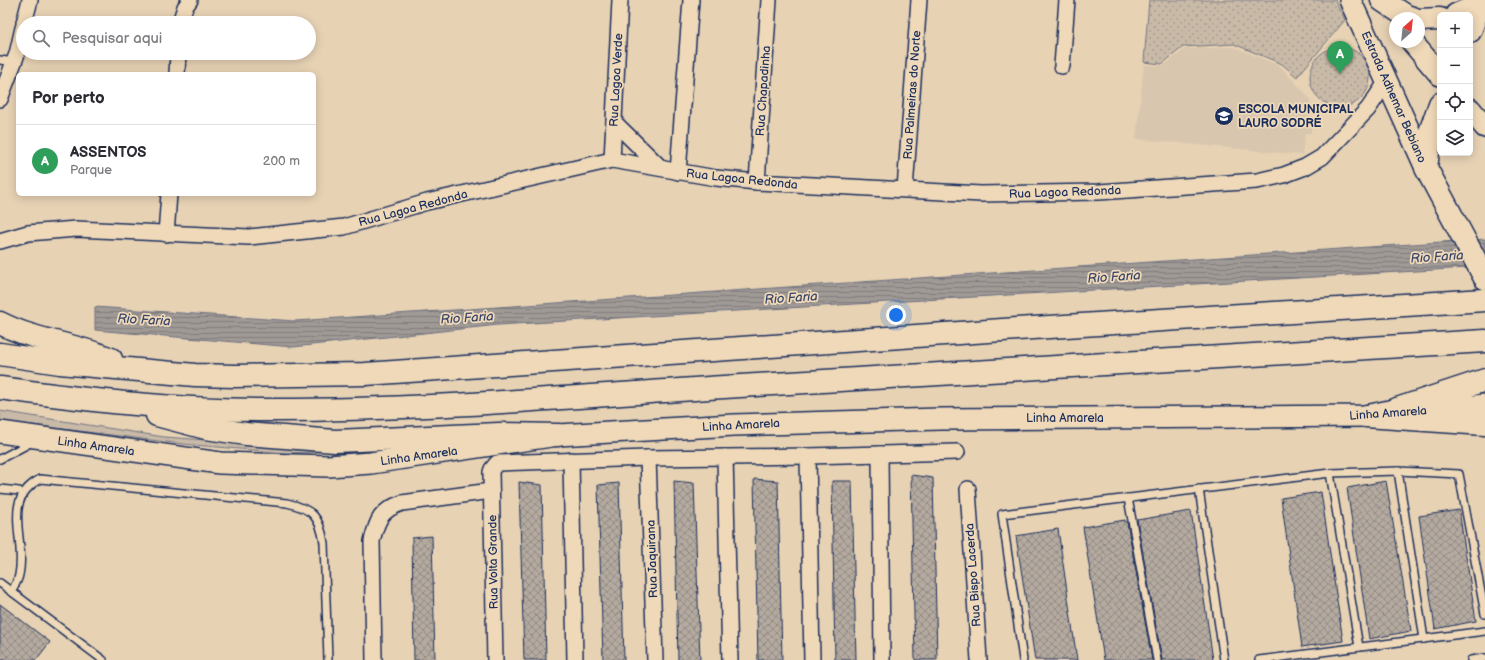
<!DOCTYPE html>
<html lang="pt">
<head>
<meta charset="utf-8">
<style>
	body { margin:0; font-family:"Balsamiq Sans",sans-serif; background:#f2f2f3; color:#2b2b33 }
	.controls { position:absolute; right:12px; top:12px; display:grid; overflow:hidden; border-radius:6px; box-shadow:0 2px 10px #0003 }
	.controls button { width:36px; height:36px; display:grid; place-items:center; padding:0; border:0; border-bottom:1px solid #e1e1e2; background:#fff; color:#2b2b33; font:20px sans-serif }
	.compass { position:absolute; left:1389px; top:12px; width:36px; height:36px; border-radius:50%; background:#fff; box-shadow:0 2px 10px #0003; rotate:27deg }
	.you { position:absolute; left:896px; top:315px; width:14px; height:14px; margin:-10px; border:3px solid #fff; border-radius:50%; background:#1a73e8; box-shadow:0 0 0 6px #1a73e833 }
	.badge { display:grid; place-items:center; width:26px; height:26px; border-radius:50%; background:#0f766e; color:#fff; font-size:13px; font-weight:700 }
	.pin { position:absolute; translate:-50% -33px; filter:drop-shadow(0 1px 2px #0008) }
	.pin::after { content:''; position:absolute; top:21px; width:14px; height:12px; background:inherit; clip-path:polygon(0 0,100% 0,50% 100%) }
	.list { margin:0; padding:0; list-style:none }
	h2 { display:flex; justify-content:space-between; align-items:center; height:52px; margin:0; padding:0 16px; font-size:17px }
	h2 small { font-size:13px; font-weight:400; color:#7c7c81 }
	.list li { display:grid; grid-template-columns:26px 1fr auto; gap:12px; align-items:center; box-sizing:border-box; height:72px; padding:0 16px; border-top:1px solid #e1e1e2 }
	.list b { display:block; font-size:15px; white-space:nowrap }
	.list p { margin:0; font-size:13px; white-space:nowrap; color:#7c7c81 }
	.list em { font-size:13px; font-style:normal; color:#7c7c81 }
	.icon { flex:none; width:22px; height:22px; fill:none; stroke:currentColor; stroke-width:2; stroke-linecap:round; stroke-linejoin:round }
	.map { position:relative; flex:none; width:1485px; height:660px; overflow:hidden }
	.search { position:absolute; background:#fff; box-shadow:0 2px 10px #0003; left:16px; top:16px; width:300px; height:44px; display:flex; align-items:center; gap:10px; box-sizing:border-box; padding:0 14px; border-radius:22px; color:#7c7c81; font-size:15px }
	.panel { position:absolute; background:#fff; box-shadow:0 2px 10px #0003; left:16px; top:72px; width:300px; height:124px; border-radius:6px }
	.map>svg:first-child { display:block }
	.built { fill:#d8c6ae }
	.grass { fill:#c9baa8; stroke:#727483 }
	.park { fill:url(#park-dots); stroke:#727483 }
	.water { fill:url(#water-rules); stroke:#6b6f80 }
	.building { fill:url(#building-cross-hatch); stroke:#1b2f5e }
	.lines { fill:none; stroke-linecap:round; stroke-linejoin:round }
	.service-casing { stroke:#1b2f5e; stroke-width:10 }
	.minor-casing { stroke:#1b2f5e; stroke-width:18 }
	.secondary-casing { stroke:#1b2f5e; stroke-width:24 }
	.primary-casing { stroke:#1b2f5e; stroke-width:25 }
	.motorway-casing { stroke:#1b2f5e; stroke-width:25 }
	.service { stroke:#efd9b8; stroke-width:7 }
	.minor { stroke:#efd9b8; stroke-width:15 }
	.secondary { stroke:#efd9b8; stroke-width:21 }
	.primary { stroke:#efd9b8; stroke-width:22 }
	.motorway { stroke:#efd9b8; stroke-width:22 }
	.labels { text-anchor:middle; stroke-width:3.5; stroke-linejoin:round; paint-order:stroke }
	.street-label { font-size:12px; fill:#1b2f5e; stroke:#efd9b8 }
	.poi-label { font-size:12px; font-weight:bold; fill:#1b2f5e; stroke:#efd9b8; text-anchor:start }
	.water-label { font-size:13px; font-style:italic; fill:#364469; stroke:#efd9b8 }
</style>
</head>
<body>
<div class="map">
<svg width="1485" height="660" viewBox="0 0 1485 660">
	<defs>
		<pattern id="park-dots" width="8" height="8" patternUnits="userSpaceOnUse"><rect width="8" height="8" fill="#c9baa8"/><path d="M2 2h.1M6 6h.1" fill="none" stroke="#a2988c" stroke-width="1.8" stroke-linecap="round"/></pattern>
		<pattern id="water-rules" width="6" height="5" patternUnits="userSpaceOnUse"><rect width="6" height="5" fill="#a09a96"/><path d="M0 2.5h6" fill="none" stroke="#827e7e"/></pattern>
		<pattern id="building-cross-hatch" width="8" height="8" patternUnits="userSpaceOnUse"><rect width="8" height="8" fill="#b4aa9f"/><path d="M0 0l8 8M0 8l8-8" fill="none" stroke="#928b85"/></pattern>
	</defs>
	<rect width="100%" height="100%" fill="#e7d2b4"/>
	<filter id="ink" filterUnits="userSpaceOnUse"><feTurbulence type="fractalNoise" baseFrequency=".025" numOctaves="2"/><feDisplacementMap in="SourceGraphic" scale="8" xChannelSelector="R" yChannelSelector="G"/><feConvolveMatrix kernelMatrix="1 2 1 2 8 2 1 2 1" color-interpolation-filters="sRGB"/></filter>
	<g filter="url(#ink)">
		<!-- built -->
		<polygon class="built" points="1234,47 1280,66 1310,99 1311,133 1305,133 1302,155 1136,139 1144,65 1163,66 1185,49"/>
		<!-- grass -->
		<polygon class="grass" points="0,411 164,437 290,446 352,447 319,452 285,453 183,444 0,421"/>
		<!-- park -->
		<g class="park">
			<polygon points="1149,0 1335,0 1345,20 1297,77 1282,64 1234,44 1183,47 1162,64 1144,62"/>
			<circle cx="1340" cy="77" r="30"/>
		</g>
		<!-- water -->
		<polygon class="water" points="1485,239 1485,267 498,325 293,347 95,330 95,307 295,321"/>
		<!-- building -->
		<g class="building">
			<polygon points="911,475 933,478 937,660 915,660"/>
			<polygon points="754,479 778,481 782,660 758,660"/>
			<polygon points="674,481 694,483 700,660 678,660"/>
			<polygon points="832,481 852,481 856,660 835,660"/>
			<polygon points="1386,481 1411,631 1369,639 1347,488"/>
			<polygon points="519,482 542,485 546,660 524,660"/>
			<polygon points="619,483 624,660 603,660 598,485"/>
			<polygon points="1321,492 1343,641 1302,647 1281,498"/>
			<polygon points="1459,510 1476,621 1435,629 1419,516"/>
			<polygon points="1191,511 1213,660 1162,660 1137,520"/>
			<polygon points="1125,520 1125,522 1127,522 1152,660 1104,660 1083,527"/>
			<polygon points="1058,529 1077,660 1035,660 1016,536"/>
			<polygon points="432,536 435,660 414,660 412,538"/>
			<polygon points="0,604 50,642 36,660 0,660"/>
		</g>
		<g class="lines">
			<defs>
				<g id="service">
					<polyline points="0,60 14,62"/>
					<polyline points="0,459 32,442"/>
					<polyline points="1398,471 1424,639"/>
					<polyline points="1330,473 1359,647"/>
					<polyline points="0,489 19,491"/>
					<polyline points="1199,489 1224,660"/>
					<polyline points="1128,498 1157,660"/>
					<polyline points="0,583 103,660"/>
					<path d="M 11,592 C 14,587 18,581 19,575 C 27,538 0,501 40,479 L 287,503 C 313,509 320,517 324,543 L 328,660"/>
					<polyline points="1023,660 1002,514 1330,473 1398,471 1459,474 1485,614"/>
					<polyline points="1259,660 1485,631"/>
					<polyline points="1471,660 1485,658"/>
				</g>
				<g id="minor">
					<polyline points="24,23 30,0"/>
					<polyline points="180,23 185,7 190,0"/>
					<polyline points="1062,66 1067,0"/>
					<polyline points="177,74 178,53"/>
					<polyline points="0,99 17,54 23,28"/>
					<polyline points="614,122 661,168"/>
					<polyline points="612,160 620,0"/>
					<polyline points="678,172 691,0"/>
					<polyline points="757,182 769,0"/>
					<polyline points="905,189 919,0"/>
					<polyline points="166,234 169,194"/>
					<polyline points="0,241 28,233 76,229 249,237 344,227 427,202 612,160 716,178 757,182 981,194 1099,192 1257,181 1284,175 1305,167 1322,157 1368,109 1387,81"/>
					<polyline points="880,454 882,660"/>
					<polyline points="808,456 812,660"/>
					<polyline points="725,457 730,660"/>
					<polyline points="648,458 655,660"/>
					<polyline points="571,460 575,660"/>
					<polyline points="968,489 979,660"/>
					<path d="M 374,660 L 372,541 C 377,520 381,510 402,503 L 491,491"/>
					<polyline points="495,660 491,472 492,469 497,463 648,458 808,456 957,452"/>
				</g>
				<g id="secondary">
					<polyline points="1350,0 1426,168"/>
					<polyline points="1412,42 1440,75"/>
					<polyline points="1470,109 1485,127"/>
					<polyline points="0,432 220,463 328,466 371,463 558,435 734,425 940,419 1366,416 1394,410 1447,409 1485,405"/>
				</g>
				<g id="primary">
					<polyline points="1382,0 1406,16 1413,18"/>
					<polyline points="1456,15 1481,4"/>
					<polyline points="1419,20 1440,19"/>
					<polyline points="1470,31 1482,0"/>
					<polyline points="1440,104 1431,129 1426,168 1485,278"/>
					<polyline points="1394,410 1485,380"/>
					<polyline points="1366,416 1485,424"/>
				</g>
				<g id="motorway">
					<path d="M 0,323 C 35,341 75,344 111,359"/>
					<polyline points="0,354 60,363 195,375 235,376 365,374 1017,329 1485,300"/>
					<path d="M 0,388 C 86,400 173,410 261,410 C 415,411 569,397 724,387 C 977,371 1231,357 1485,341"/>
					<polyline points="157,415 206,428 246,434 335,441 499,434 558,435"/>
				</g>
			</defs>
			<!-- service casing -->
			<use href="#service" class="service-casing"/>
			<!-- minor casing -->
			<use href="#minor" class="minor-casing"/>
			<!-- secondary casing -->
			<use href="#secondary" class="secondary-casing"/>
			<!-- primary casing -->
			<use href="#primary" class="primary-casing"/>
			<!-- motorway casing -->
			<use href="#motorway" class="motorway-casing"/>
			<!-- service -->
			<use href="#service" class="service"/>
			<!-- minor -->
			<use href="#minor" class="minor"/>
			<!-- secondary -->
			<use href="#secondary" class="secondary"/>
			<!-- primary -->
			<use href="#primary" class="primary"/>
			<!-- motorway -->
			<use href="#motorway" class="motorway"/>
		</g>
	</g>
	<!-- icons -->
	<defs>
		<symbol id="school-disc" viewBox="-11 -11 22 22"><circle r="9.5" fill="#1b2f5e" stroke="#efd9b8"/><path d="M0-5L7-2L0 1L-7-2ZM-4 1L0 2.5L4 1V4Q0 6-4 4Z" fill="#fff"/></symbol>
	</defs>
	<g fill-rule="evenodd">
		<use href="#school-disc" x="1213" y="105" width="22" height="22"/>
	</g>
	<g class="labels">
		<!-- street labels -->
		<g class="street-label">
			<text transform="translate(616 80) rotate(-87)" y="4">Rua Lagoa Verde</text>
			<text transform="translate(763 91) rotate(-86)" y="4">Rua Chapadinha</text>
			<text transform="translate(912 95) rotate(-86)" y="4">Rua Palmeiras do Norte</text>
			<text transform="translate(1394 97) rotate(66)" y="4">Estrada Adhemar Bebiano</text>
			<text transform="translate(742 179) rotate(6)" y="4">Rua Lagoa Redonda</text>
			<text transform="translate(1065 192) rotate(-2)" y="4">Rua Lagoa Redonda</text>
			<text transform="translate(413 208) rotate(-15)" y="4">Rua Lagoa Redonda</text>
			<text transform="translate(1388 413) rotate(-4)" y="4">Linha Amarela</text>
			<text x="1065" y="422">Linha Amarela</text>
			<text transform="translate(741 425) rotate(-3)" y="4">Linha Amarela</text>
			<text transform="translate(96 446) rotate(8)" y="4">Linha Amarela</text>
			<text transform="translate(419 456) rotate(-8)" y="4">Linha Amarela</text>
			<text transform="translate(652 559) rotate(-92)" y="4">Rua Jaquirana</text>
			<text transform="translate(493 562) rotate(-91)" y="4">Rua Volta Grande</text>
			<text transform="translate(973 575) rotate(-94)" y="4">Rua Bispo Lacerda</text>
		</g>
		<!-- poi labels -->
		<g class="poi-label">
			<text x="1238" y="113">ESCOLA MUNICIPAL<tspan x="1238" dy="14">LAURO SODRÉ</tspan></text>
		</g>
		<!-- water labels -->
		<g class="water-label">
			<text transform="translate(1437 256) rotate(-4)" y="5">Rio Faria</text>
			<text transform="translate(1114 276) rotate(-4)" y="5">Rio Faria</text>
			<text transform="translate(791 297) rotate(-4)" y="5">Rio Faria</text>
			<text transform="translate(467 317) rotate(-4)" y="5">Rio Faria</text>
			<text transform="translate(144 319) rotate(3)" y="5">Rio Faria</text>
		</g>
	</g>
</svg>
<div class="controls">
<button>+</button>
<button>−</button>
<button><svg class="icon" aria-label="locate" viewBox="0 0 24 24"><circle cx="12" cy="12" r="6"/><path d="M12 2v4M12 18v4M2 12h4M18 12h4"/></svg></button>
<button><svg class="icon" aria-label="layers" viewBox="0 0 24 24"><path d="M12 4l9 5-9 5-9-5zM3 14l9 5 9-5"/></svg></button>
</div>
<svg class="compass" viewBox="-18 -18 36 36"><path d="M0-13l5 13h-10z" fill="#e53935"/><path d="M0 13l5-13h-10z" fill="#7c7c81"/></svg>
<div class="you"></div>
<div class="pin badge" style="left:1340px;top:74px;background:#2e9e5b">A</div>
<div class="search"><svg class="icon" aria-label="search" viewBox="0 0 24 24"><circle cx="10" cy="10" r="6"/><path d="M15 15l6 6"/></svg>Pesquisar aqui</div>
<section class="panel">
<h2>Por perto<small></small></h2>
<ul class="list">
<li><span class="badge" style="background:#2e9e5b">A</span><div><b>ASSENTOS</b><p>Parque</p></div><em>200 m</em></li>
</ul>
</section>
</div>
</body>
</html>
